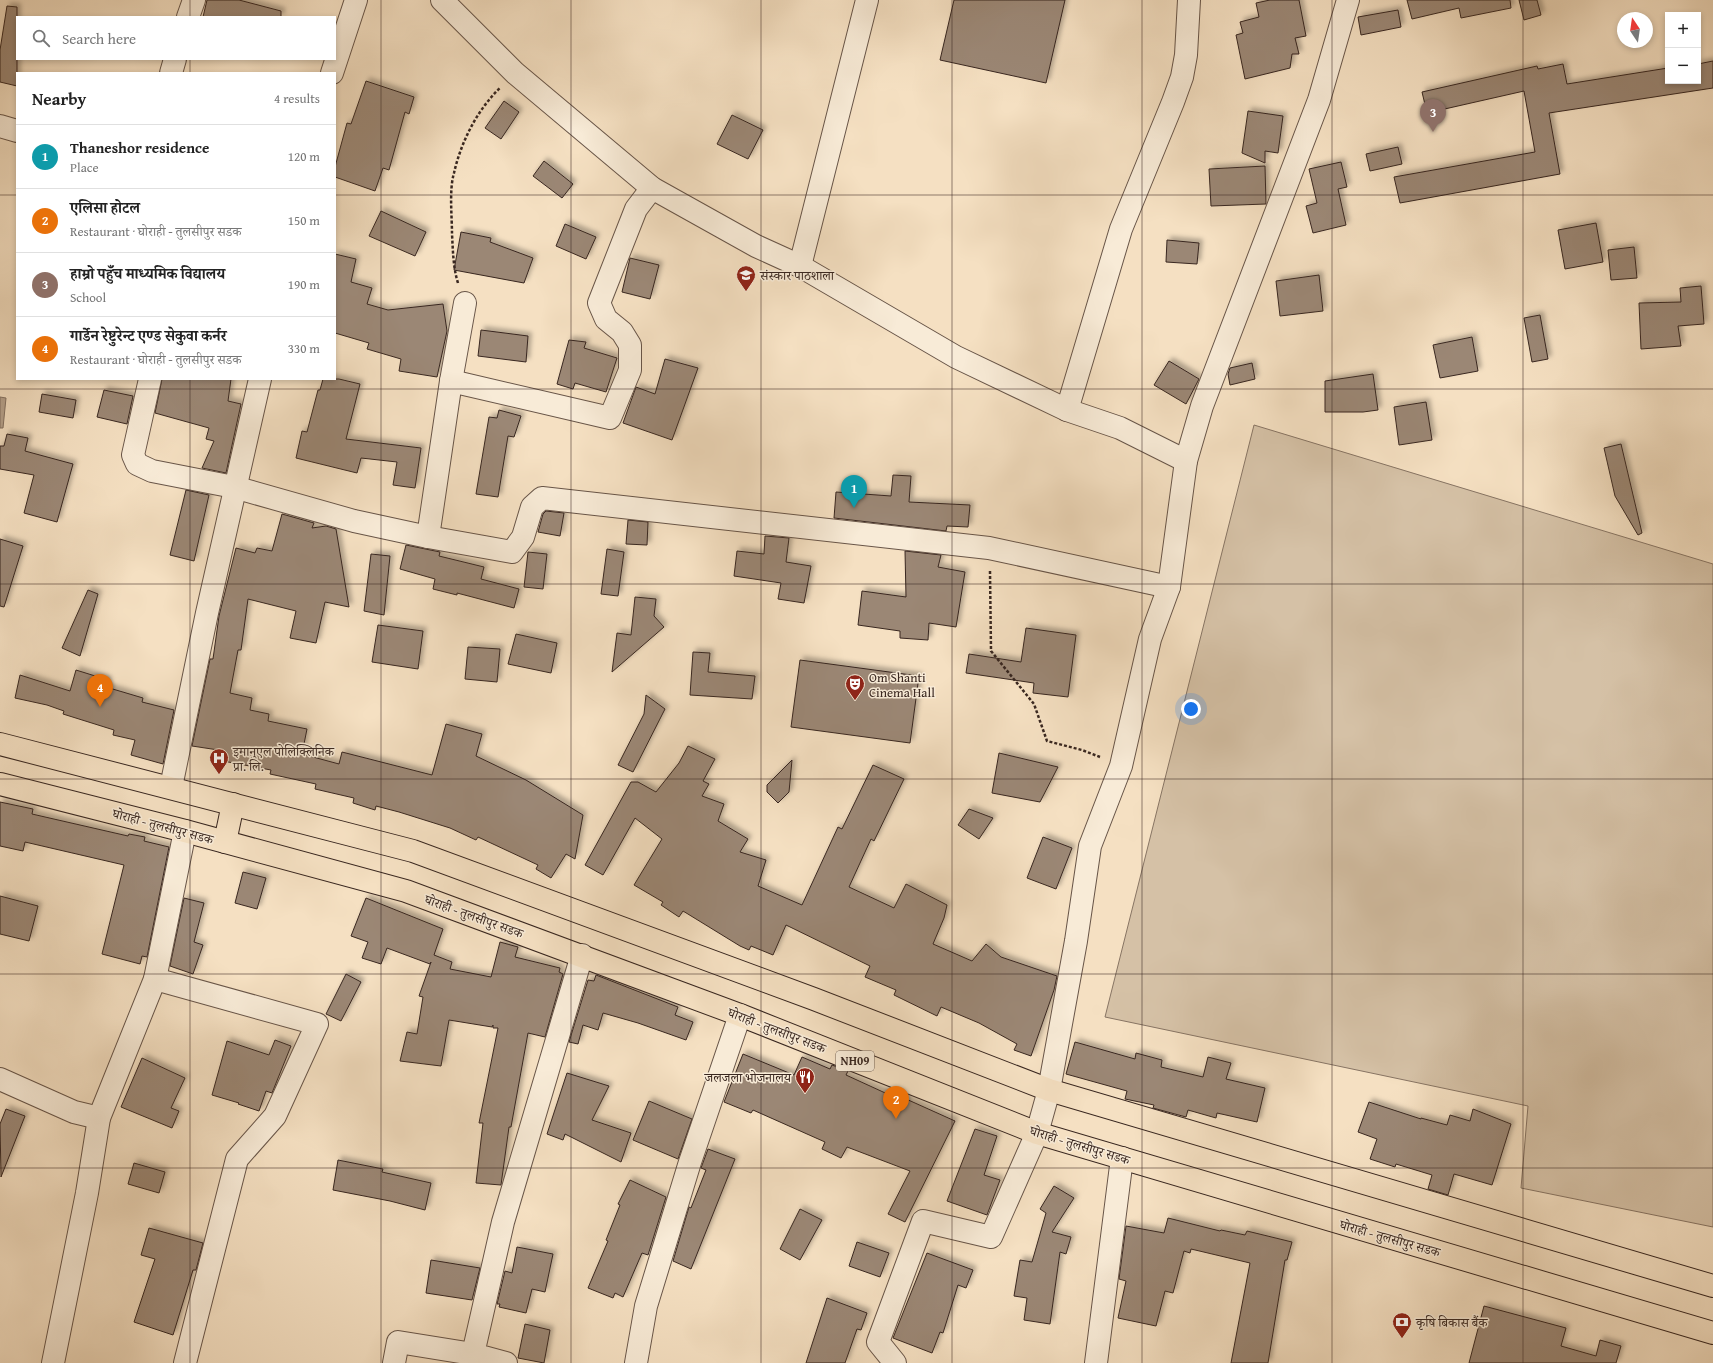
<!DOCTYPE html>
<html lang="en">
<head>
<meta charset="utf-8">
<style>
	body { margin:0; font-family:"Gentium Book Plus","Noto Serif Devanagari",serif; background:#f2f2f2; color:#222 }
	.controls { position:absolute; right:12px; top:12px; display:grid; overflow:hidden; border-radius:0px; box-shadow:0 2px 6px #0003 }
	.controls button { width:36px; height:36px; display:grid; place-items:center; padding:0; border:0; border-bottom:1px solid #e0e0e0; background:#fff; color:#222; font:20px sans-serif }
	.compass { position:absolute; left:1617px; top:12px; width:36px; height:36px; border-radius:50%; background:#fff; box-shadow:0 2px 6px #0003; rotate:347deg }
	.you { position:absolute; left:1191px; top:709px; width:14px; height:14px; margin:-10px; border:3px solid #fff; border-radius:50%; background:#1a73e8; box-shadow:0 0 0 6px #1a73e833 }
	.badge { display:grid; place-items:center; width:26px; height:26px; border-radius:50%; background:#2563eb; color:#fff; font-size:13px; font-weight:700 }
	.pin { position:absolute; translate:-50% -33px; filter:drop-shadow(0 1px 2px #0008) }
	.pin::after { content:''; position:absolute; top:21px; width:14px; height:12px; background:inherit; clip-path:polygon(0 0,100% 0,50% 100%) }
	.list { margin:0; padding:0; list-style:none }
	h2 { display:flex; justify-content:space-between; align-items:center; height:52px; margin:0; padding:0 16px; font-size:17px }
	h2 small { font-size:13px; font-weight:400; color:#767676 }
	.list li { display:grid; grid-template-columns:26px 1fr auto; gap:12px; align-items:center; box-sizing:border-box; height:64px; padding:0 16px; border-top:1px solid #e0e0e0 }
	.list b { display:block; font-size:15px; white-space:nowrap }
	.list p { margin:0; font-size:13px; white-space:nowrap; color:#767676 }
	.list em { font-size:13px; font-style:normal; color:#767676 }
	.icon { flex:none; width:22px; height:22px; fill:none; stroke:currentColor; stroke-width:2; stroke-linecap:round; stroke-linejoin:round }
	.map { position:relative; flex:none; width:1713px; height:1363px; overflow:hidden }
	.search { position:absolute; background:#fff; box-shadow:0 2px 6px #0003; left:16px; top:16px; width:320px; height:44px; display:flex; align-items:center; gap:10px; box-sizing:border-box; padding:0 14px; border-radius:0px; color:#767676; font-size:15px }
	.panel { position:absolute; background:#fff; box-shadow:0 2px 6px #0003; left:16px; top:72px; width:320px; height:308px; border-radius:0px }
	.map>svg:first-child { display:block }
	.green { fill:#d5c1a6; stroke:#877463 }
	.water { fill:#b5a18b; stroke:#837060 }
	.building { fill:#9b8774; stroke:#392720; filter:url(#shadow) }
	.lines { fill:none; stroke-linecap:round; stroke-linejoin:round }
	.minor-casing { stroke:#685548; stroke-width:24 }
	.major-casing { stroke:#392720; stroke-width:24 }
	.path { stroke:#392720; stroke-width:2.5; stroke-dasharray:3 2; stroke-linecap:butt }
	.minor { stroke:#f8ebd7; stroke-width:22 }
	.major { stroke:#f5e0c2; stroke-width:22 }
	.grid { fill:none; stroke:#392720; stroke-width:1; stroke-opacity:0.55 }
	.labels { text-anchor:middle; stroke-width:3; stroke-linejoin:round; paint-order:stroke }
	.shield { fill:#f8ebd7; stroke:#726257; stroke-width:1 }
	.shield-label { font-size:12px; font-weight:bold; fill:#392720 }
	.poi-label { font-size:13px; fill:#392720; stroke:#f8ebd7; text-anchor:start }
	.street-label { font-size:13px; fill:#392720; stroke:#f8ebd7 }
</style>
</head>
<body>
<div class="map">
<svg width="1713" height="1363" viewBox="0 0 1713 1363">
	<defs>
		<filter id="shadow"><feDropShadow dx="3.5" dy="-3.5" stdDeviation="2" flood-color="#0004"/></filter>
	</defs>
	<rect width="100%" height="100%" fill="#f5e0c2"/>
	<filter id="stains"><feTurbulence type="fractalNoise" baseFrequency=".005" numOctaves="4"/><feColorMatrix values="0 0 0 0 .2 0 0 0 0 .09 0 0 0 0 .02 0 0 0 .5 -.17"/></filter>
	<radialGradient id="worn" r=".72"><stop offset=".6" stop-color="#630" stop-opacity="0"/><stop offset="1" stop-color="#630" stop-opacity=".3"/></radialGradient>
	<!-- green -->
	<polygon class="green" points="1254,425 1713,564 1713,1227 1521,1188 1528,1106 1105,1017"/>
	<!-- water -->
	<polygon class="water" points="0,397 6,398 3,428 0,428"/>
	<!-- building -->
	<g class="building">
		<polygon points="207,0 239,0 281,11 281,17 203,17"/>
		<polygon points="954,0 1065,0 1046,83 940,60"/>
		<polygon points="1270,0 1299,0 1306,36 1295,38 1299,54 1292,54 1290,68 1245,79 1236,35 1243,33 1240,22 1259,17 1256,3"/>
		<polygon points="1407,0 1510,0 1511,8 1461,18 1459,8 1412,19"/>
		<polygon points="1519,0 1537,0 1541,15 1524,20"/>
		<polygon points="7,6 17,7 17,86 0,82 0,50"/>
		<polygon points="1398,10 1401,27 1361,35 1358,17"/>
		<polygon points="1713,61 1713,88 1549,113 1560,174 1400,203 1394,177 1535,152 1524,91 1427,113 1422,92 1537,66 1538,69 1563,64 1567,84 1668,68 1668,81 1698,81 1698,64"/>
		<polygon points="366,81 414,97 409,114 405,112 389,170 383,168 375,191 335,177 335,167 347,123 351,124"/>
		<polygon points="504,101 519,112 501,139 485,128"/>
		<polygon points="1248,111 1283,116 1278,153 1265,151 1265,163 1242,153"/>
		<polygon points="732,115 763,130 748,159 717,144"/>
		<polygon points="1398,147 1402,164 1370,171 1366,154"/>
		<polygon points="544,161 573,184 562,198 533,176"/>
		<polygon points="1341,162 1347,187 1338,189 1346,225 1313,233 1306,206 1317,203 1309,169"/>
		<polygon points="1265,166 1266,204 1211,206 1209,169"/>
		<polygon points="381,211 426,232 415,256 369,236"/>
		<polygon points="1596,223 1603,262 1565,269 1558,230"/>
		<polygon points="565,224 596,237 586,259 556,246"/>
		<polygon points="461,232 491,238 490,242 533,258 524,283 454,270"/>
		<polygon points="1167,240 1199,243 1197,264 1166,262"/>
		<polygon points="1634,247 1637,278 1611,280 1608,250"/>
		<polygon points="335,254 356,259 351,282 372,288 367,304 388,310 443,304 447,331 437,377 399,371 401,359 367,349 369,343 335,333"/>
		<polygon points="630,258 659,265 650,299 622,292"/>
		<polygon points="1319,275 1323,311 1280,316 1276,281"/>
		<polygon points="1701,286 1704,324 1678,326 1681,346 1641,349 1639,303 1681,302 1680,288"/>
		<polygon points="1540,315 1548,359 1532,362 1524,318"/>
		<polygon points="481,330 528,336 526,362 478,356"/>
		<polygon points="1472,337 1478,371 1440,378 1433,345"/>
		<polygon points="569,340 586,342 584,348 617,358 606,392 575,383 573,389 557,384"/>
		<polygon points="665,359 698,368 672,440 623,423 636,387 655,394"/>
		<polygon points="1169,361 1199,379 1186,404 1154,385"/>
		<polygon points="1252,363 1255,379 1230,385 1228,374 1230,368"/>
		<polygon points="1373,374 1378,410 1363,412 1325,412 1325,381"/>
		<polygon points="162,379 231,379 228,401 241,404 226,473 202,468 214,441 206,439 209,428 155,413"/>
		<polygon points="323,379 339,379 360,384 346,439 421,448 415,488 393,485 397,462 361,458 357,473 296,458 302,431 307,432 318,390 320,390"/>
		<polygon points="104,390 133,396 127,424 97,417"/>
		<polygon points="42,394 76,400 73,418 39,412"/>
		<polygon points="1426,402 1432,440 1399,445 1394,407"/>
		<polygon points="499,410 521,416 514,437 508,436 498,497 476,494 489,417 497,418"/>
		<polygon points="7,434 28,438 25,451 73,464 57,522 24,513 34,475 0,469 0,446 4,446"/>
		<polygon points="1621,444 1642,533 1638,535 1615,496 1604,448"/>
		<polygon points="893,475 911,476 909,502 970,505 968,527 947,526 946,531 834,518 836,492 891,496"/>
		<polygon points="186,490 209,495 194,561 170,555"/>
		<polygon points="546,511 564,513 560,536 538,532 543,514"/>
		<polygon points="282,514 314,523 312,528 326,526 336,529 349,607 325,602 316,643 290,638 296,611 248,599 241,650 238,650 230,693 252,698 250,710 269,714 268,721 307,729 302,754 339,764 342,752 432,775 446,724 482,734 476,756 526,780 583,815 575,859 566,854 551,878 536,869 538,865 478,837 476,840 450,828 399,812 376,806 375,810 353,803 354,798 315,789 316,784 270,774 271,770 223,761 225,751 192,746 210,659 213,659 219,616 236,548 255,553 257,548 272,551"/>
		<polygon points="628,520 648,522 647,545 626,544"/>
		<polygon points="765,536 789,538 786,562 811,566 804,603 778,599 781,583 734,576 737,551 764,554"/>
		<polygon points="0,539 23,546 4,607 0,606"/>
		<polygon points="406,545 440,552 439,556 484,567 481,579 519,589 514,608 457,593 457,595 433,589 435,579 400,569"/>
		<polygon points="607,549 624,552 618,596 601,594"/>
		<polygon points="905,551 941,555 938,567 965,572 956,627 929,623 928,640 900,638 900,631 858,625 862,591 906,597"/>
		<polygon points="528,552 547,554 543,589 524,587"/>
		<polygon points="371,554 390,556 384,615 364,611"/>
		<polygon points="88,590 98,594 80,656 62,648"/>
		<polygon points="635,597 656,599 654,616 664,627 612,672 617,633 631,635"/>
		<polygon points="378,625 423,631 418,669 372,662"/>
		<polygon points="1026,628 1076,635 1068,697 1033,693 1034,683 966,673 969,654 1021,662"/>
		<polygon points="516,634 557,643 551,673 508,664"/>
		<polygon points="468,647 500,649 497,682 465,679"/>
		<polygon points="693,652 710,653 708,672 755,676 752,699 690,695"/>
		<polygon points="800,660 919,676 910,743 791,727"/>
		<polygon points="76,670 108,680 106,687 143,698 142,702 174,710 163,764 131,755 135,740 113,735 114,730 63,714 64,711 47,705 15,698 20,675 70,691"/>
		<polygon points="646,695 665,709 633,772 618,765 644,714"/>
		<polygon points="688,746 715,759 703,781 709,784 702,796 724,804 718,821 748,839 740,852 766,860 758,886 802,905 838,827 842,829 873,765 904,779 874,841 871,839 849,887 894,908 906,884 947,905 944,918 933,944 972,961 986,944 1001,957 1057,976 1054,990 1031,1056 1014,1050 1017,1044 979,1023 941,1007 937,1016 894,995 896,990 865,977 870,966 786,925 773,955 751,946 749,950 740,946 683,911 679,917 661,905 663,902 634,885 662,839 635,818 603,875 585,865 631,782 638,782 656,792 679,763"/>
		<polygon points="999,753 1058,767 1040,802 992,793"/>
		<polygon points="792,760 789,792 778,803 767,792 767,785"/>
		<polygon points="0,802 33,809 32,814 128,836 129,834 145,837 144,841 169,847 147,957 142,956 140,964 102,954 124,865 25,842 23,851 0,846"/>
		<polygon points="969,809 993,818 979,839 958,825"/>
		<polygon points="1043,837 1072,848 1056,889 1027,878"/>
		<polygon points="243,872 266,878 257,909 235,903"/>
		<polygon points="0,896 38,906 29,941 0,934"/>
		<polygon points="184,898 204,903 194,942 203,945 193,974 170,966"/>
		<polygon points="366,898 443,929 434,955 452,962 450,969 491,977 500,942 518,947 515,957 560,968 559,972 563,974 545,1037 528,1033 511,1127 509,1127 501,1185 476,1183 483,1123 479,1123 498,1028 493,1028 493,1025 492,1027 449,1020 441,1066 400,1061 407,1032 417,1034 423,997 419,996 431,962 430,964 387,948 381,964 362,958 368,942 351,936"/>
		<polygon points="346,974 361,982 341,1021 326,1014"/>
		<polygon points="596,975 678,1007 675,1015 693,1022 686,1040 638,1023 603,1013 598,1030 583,1025 578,1044 569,1042 588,980 594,981"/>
		<polygon points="275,1040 291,1046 272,1093 266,1091 259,1111 238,1104 239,1103 212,1095 227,1041 269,1055"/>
		<polygon points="1075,1042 1135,1059 1136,1053 1162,1060 1161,1067 1203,1077 1208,1057 1231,1063 1226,1079 1265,1088 1257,1122 1217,1113 1216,1118 1188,1110 1186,1117 1153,1108 1154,1105 1125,1099 1127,1091 1066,1074"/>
		<polygon points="743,1054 794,1075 802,1057 830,1069 832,1065 848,1071 846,1075 894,1097 895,1094 955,1121 905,1222 888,1214 910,1171 847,1147 841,1158 822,1149 825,1142 753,1110 751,1113 724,1102"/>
		<polygon points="142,1058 185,1078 171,1108 179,1111 172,1128 121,1107"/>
		<polygon points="567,1073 609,1086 592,1120 631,1133 621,1162 565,1134 563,1140 547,1134"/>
		<polygon points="649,1101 692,1119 678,1159 633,1140"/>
		<polygon points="1369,1102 1421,1119 1421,1118 1447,1125 1450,1115 1470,1121 1473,1109 1511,1124 1492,1185 1454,1174 1448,1195 1428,1189 1432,1175 1396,1164 1395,1167 1370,1159 1377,1139 1358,1132"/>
		<polygon points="6,1109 25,1116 1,1177 0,1124"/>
		<polygon points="975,1129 997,1136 984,1175 1000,1180 987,1215 947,1201"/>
		<polygon points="708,1149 735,1159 691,1269 673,1261 689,1207 691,1208 706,1170 701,1168"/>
		<polygon points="338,1160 383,1169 382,1172 431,1183 425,1210 390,1201 333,1190"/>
		<polygon points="134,1163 165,1172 159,1193 128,1184"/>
		<polygon points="630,1180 666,1197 648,1255 642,1253 623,1297 615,1293 613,1298 588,1288 608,1241 606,1240 620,1205 618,1204"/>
		<polygon points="1054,1186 1074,1198 1052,1232 1071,1237 1066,1254 1060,1252 1050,1324 1024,1320 1027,1298 1014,1296 1020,1260 1032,1262 1046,1213 1040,1209"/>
		<polygon points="800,1209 822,1220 800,1260 780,1249"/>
		<polygon points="1168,1218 1220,1231 1221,1230 1245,1235 1247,1231 1292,1242 1287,1260 1285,1260 1268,1363 1231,1363 1250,1263 1191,1249 1190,1253 1184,1251 1173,1293 1165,1291 1156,1326 1118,1318 1126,1281 1119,1279 1126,1226 1164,1233"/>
		<polygon points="149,1228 203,1243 196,1270 193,1270 173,1335 134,1322 155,1259 141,1255"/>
		<polygon points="857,1242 889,1253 880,1277 849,1266"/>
		<polygon points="517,1247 553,1254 545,1292 532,1289 526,1313 499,1307 500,1304 497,1304 505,1271 512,1273"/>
		<polygon points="927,1253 973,1270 966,1288 958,1285 943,1333 940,1332 932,1353 893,1338"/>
		<polygon points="431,1260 480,1268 472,1300 426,1293"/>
		<polygon points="827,1298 867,1313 861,1330 857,1329 845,1363 806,1363"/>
		<polygon points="1484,1306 1566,1328 1561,1346 1596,1356 1600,1340 1621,1346 1616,1363 1469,1363"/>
		<polygon points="525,1324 550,1330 544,1363 518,1358"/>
	</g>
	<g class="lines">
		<defs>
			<g id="minor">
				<polyline points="442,0 515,73 652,188 756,246 800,266 956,357 1067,410 1120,428 1186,461"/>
				<polyline points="188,17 194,0"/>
				<polyline points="171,73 175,59"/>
				<polyline points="332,73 356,0"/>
				<polyline points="0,126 17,131"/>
				<polyline points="800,266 867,0"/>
				<polyline points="150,379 133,455 137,464 152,471 234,487 354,521 428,537 512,552 523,537 532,507 542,498 989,548 1169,587"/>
				<polyline points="451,381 610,418 630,370 630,345 622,332 606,319 599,303 636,209 652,188"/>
				<polyline points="1067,410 1121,229 1173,102 1182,77 1186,55 1189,0"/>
				<polyline points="428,537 451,381 465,303"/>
				<polyline points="171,787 207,613 260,379"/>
				<polyline points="155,979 317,1024 275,1116 237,1159 185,1363"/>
				<polyline points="0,1079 74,1112 99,1118"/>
				<polyline points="53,1363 87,1193 99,1118 155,979 185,831"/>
				<polyline points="394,1363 398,1342 473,1354"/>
				<polyline points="506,1363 473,1354 503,1222 582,955"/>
				<polyline points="636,1363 646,1306 690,1162 740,1015"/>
				<polyline points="895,1363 878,1342 923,1221 991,1237 1037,1133 1049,1090 1076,941 1090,846 1121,766 1150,639 1169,587 1186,461 1202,406 1319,100 1348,0"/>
				<polyline points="1096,1363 1122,1158"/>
			</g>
			<g id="major">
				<polyline points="0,744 413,851 814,999 1049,1090 1713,1286"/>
				<polyline points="0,784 185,831 406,891 740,1015 1037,1133 1713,1333"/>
				<polyline points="225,842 233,804"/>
			</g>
		</defs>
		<!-- minor casing -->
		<use href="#minor" class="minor-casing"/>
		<!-- major casing -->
		<use href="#major" class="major-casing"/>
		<!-- path -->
		<g class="path">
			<path d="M 458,283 C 453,267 453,251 452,234 C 452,216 449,190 454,173 C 461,142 477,110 500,88"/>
			<polyline points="990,571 991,651 1034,704 1047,741 1082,750 1100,757"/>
		</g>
		<!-- minor -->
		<use href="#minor" class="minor"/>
		<!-- major -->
		<use href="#major" class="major"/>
	</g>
	<!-- grid -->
	<path class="grid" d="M 190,0 L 190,17M 381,0 L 381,1363M 571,0 L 571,1363M 761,0 L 761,1363M 952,0 L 952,1363M 1142,0 L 1142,1363M 1332,0 L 1332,1363M 1523,0 L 1523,1363M 190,59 L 190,73M 0,195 L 17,195M 335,195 L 1713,195M 190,379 L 190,1363M 0,389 L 1713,389M 0,584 L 1713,584M 0,779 L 1713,779M 0,974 L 1713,974M 0,1168 L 1713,1168"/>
	<!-- icons -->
	<defs>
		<symbol id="school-pin" viewBox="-11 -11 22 30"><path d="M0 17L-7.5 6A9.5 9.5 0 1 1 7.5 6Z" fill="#8f2418" stroke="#f8ebd7"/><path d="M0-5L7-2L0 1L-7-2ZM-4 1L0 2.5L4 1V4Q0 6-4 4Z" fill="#fff"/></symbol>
		<symbol id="theatre-pin" viewBox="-11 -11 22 30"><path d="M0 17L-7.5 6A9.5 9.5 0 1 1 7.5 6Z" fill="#8f2418" stroke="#f8ebd7"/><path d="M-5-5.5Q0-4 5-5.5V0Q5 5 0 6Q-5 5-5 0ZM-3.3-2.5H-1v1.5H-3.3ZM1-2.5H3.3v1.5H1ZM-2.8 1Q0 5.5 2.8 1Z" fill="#fff"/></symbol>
		<symbol id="hospital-pin" viewBox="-11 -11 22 30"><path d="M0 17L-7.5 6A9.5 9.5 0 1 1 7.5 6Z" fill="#8f2418" stroke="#f8ebd7"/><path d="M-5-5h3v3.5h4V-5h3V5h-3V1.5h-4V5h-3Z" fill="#fff"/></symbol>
		<symbol id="restaurant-pin" viewBox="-11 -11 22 30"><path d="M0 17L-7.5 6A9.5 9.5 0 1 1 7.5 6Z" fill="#8f2418" stroke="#f8ebd7"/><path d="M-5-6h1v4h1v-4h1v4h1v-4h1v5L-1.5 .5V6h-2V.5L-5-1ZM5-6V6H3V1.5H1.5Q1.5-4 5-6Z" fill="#fff"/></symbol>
		<symbol id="bank-pin" viewBox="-11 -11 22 30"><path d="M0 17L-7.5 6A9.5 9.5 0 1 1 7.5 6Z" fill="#8f2418" stroke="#f8ebd7"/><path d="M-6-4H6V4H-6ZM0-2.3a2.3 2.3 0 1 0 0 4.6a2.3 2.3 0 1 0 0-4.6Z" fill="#fff"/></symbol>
	</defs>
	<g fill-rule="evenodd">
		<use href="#school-pin" x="735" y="264" width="22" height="30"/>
		<use href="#theatre-pin" x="844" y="673" width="22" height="30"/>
		<use href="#hospital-pin" x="208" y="747" width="22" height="30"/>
		<use href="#restaurant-pin" x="794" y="1066" width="22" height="30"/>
		<use href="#bank-pin" x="1391" y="1311" width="22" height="30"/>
	</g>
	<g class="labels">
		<!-- shield labels -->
		<rect class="shield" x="836" y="1051" width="38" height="20" rx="3"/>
		<g class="shield-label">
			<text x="855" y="1065">NH09</text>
		</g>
		<!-- poi labels -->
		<g class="poi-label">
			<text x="760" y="280">संस्कार पाठशाला</text>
			<text x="869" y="682">Om Shanti<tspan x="869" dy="15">Cinema Hall</tspan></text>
			<text x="233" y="756">इमानुएल पोलिक्लिनिक<tspan x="233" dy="15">प्रा. लि.</tspan></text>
			<text x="791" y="1082" text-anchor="end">जलजला भोजनालय</text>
			<text x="1416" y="1327">कृषि बिकास बैंक</text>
		</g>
		<!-- street labels -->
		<g class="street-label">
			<text transform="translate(163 826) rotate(15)" y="5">घोराही - तुलसीपुर सडक</text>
			<text transform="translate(474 916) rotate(20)" y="5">घोराही - तुलसीपुर सडक</text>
			<text transform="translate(777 1030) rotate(21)" y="5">घोराही - तुलसीपुर सडक</text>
			<text transform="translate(1080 1145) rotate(17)" y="5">घोराही - तुलसीपुर सडक</text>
			<text transform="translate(1390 1238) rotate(16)" y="5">घोराही - तुलसीपुर सडक</text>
		</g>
	</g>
	<rect width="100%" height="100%" filter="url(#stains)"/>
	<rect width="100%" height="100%" fill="url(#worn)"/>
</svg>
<div class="controls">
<button>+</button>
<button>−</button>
</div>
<svg class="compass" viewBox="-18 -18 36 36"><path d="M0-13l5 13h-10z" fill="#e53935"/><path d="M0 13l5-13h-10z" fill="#767676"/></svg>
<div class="you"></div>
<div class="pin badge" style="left:854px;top:508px;background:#0f9aa8">1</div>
<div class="pin badge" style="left:896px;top:1119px;background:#e8710a">2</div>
<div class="pin badge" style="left:1433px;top:132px;background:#8d6e63">3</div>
<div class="pin badge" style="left:100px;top:707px;background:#e8710a">4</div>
<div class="search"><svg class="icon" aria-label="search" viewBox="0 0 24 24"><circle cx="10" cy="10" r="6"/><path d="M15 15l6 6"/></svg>Search here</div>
<section class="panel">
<h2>Nearby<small>4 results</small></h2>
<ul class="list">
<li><span class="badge" style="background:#0f9aa8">1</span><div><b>Thaneshor residence</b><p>Place</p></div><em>120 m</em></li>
<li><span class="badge" style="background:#e8710a">2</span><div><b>एलिसा होटल</b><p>Restaurant · घोराही - तुलसीपुर सडक</p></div><em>150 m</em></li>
<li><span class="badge" style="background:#8d6e63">3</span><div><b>हाम्रो पहुँच माध्यमिक विद्यालय</b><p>School</p></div><em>190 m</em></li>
<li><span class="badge" style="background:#e8710a">4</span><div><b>गार्डेन रेष्टुरेन्ट एण्ड सेकुवा कर्नर</b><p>Restaurant · घोराही - तुलसीपुर सडक</p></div><em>330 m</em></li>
</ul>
</section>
</div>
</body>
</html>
